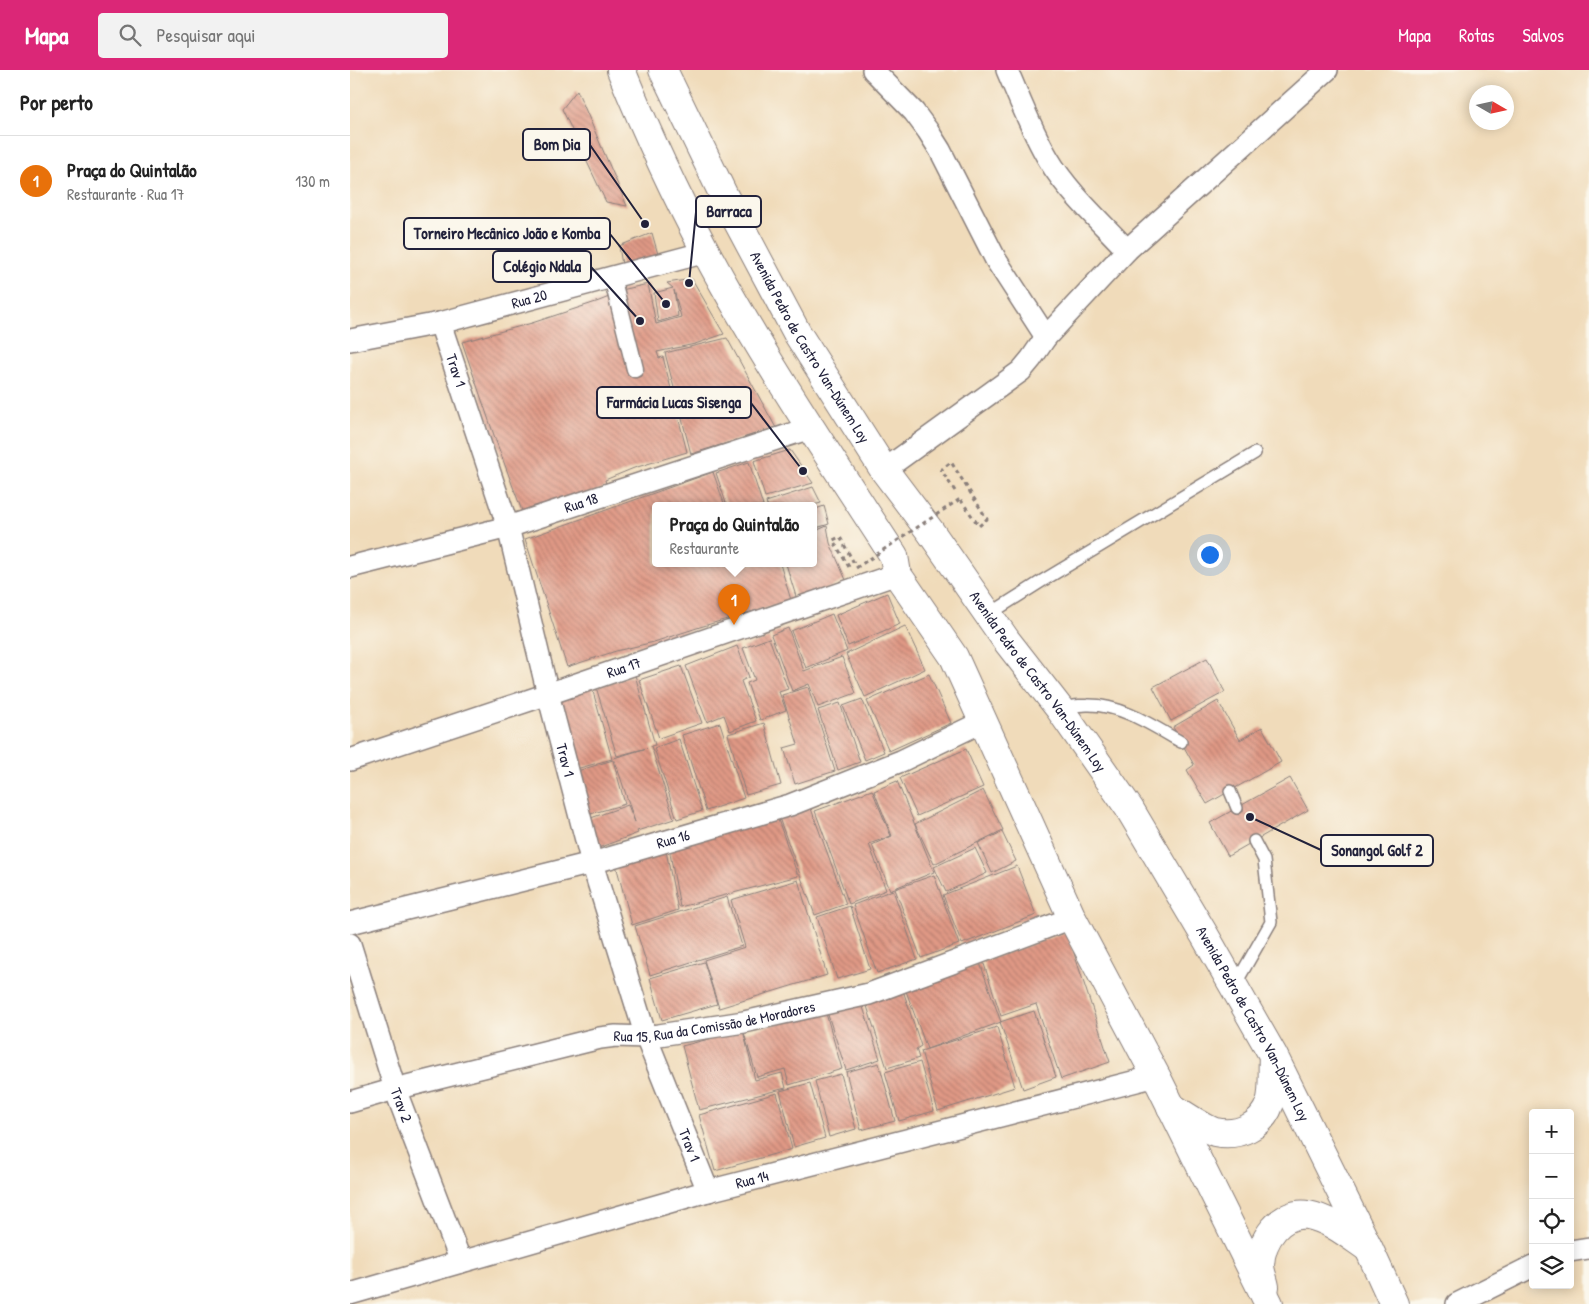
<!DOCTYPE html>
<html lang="pt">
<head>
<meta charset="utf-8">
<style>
	body { margin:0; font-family:"Patrick Hand",sans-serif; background:#f2f2f2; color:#222 }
	.controls { position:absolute; right:15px; bottom:15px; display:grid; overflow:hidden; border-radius:5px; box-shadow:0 2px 12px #0003 }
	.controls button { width:45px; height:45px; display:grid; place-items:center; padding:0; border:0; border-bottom:1px solid #e0e0e0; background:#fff; color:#222; font:25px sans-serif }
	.compass { position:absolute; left:1119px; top:15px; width:45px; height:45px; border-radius:50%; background:#fff; box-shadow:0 2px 12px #0003; rotate:99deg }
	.you { position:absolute; left:859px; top:484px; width:18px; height:18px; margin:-12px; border:4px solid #fff; border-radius:50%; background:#1a73e8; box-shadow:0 0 0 8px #1a73e833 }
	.badge { display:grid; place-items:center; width:32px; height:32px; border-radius:50%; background:#db2777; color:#fff; font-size:16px; font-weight:700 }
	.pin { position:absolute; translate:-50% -41px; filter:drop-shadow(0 1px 2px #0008) }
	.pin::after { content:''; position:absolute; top:26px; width:18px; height:15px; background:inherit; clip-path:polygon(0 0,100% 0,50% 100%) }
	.popup { position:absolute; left:302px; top:432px; width:165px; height:65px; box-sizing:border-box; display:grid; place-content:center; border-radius:5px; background:#fff; filter:drop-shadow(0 1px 4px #0005); font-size:16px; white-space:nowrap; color:#767676 }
	.popup b { font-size:19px; color:#222 }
	.popup::after { content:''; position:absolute; left:50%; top:100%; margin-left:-10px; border:10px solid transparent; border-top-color:#fff }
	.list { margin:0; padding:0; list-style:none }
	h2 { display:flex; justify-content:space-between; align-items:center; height:65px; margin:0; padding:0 20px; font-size:21px }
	h2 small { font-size:16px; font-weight:400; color:#767676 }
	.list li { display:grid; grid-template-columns:32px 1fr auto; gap:15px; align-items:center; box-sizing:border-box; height:90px; padding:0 20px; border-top:1px solid #e0e0e0 }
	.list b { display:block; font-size:19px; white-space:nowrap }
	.list p { margin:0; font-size:16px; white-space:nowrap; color:#767676 }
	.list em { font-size:16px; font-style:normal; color:#767676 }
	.icon { flex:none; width:28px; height:28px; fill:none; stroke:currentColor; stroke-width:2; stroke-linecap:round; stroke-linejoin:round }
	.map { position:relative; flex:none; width:1239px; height:1234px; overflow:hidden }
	header { display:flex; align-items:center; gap:30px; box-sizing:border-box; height:70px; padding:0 25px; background:#db2777; color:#fff }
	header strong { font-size:24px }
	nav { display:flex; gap:28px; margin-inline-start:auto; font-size:18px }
	.search { width:350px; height:45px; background:#f2f2f2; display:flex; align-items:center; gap:12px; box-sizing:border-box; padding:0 18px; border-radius:5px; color:#767676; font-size:19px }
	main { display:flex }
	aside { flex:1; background:#fff }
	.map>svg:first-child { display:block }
	.building { fill:url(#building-back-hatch) }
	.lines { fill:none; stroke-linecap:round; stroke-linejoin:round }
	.service-casing { stroke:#897e7a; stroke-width:14 }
	.pedestrian-casing { stroke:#897e7a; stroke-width:19 }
	.minor-casing { stroke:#897e7a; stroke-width:24 }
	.trunk-casing { stroke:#897e7a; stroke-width:30 }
	.path { stroke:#897e7a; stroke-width:3; stroke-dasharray:4 4; stroke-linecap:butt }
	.service { stroke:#fff; stroke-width:11 }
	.pedestrian { stroke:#fff; stroke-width:16 }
	.minor { stroke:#fff; stroke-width:21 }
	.trunk { stroke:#fff; stroke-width:28 }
	.path-bridge { stroke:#897e7a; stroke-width:3; stroke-dasharray:4 4; stroke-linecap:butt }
	.labels { text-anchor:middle; stroke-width:4; stroke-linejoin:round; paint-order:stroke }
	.street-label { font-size:15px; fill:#22223b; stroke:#fbf7ec }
	.leader { fill:none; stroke:#22223b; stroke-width:2 }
	.callout-dot { fill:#22223b; stroke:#fbf7ec; stroke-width:2 }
	.callout { fill:#fbf7ec; stroke:#22223b; stroke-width:2 }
	.callout-label { font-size:16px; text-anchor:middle; font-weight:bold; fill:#22223b }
</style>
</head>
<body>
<header>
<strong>Mapa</strong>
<div class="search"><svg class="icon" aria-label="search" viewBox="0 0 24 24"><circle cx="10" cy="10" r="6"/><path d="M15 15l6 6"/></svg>Pesquisar aqui</div>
<nav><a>Mapa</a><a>Rotas</a><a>Salvos</a></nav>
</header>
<main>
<aside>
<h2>Por perto<small></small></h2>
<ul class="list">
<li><span class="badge" style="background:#e8710a">1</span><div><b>Praça do Quintalão</b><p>Restaurante · Rua 17</p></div><em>130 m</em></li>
</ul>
</aside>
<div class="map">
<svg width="1239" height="1234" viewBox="0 0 1239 1234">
	<defs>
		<pattern id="building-back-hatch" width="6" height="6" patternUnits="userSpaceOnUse" patternTransform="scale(1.25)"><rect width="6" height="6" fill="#e09985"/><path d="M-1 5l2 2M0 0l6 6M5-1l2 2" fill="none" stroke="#b57c6e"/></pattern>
	</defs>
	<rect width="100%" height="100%" fill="#fbf7ec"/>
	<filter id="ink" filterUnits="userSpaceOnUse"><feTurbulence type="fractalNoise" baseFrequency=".02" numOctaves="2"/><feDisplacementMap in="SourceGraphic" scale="10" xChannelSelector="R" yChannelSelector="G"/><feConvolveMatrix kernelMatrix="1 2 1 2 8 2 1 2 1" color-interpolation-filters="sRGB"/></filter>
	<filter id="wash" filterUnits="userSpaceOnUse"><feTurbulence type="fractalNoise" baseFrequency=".0096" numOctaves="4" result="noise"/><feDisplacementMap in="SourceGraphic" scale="20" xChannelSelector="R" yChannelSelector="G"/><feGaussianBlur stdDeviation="1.12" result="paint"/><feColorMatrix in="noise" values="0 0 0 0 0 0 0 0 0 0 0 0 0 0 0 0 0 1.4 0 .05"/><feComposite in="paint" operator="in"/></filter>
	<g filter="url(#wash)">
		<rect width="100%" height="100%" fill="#f0dbba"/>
		<g id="blocks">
			<!-- building -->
			<g class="building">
				<polygon points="227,20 277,136 256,132 212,39"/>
				<polygon points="302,163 309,188 273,201 269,176"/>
				<polygon points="342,209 374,264 345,274 307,282 309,288 313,287 337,382 284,398 255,410 257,417 208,435 172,441 146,371 112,272 182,253 249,231 264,225 267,221 298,214 306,254 331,247 324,220 328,246 308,252 304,223 323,218 317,213"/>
				<polygon points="377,268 426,358 341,384 315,283"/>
				<polygon points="440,380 463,413 415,427 404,391"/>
				<polygon points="399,392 413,436 377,436 366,403"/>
				<polygon points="363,402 375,436 305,436 305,494 430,494 441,530 350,557 304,572 266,581 217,597 175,469"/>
				<polygon points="463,417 471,433 460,436 417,436 416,432"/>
				<polygon points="474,436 479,454 463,459 463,440"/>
				<polygon points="477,456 480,473 496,510 448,533 436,494 463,494 463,462"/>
				<polygon points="537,523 550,554 498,576 486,545"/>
				<polygon points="482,544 497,581 456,598 441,561"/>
				<polygon points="555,556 575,599 515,627 496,584"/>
				<polygon points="438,558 454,601 492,587 506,623 468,637 459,614 442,621 421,565"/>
				<polygon points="419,568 438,619 429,622 436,640 410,650 397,613 405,610 393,578"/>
				<polygon points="387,576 399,607 391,611 406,651 380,661 374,645 357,652 336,596"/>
				<polygon points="857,588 875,622 821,651 803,617"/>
				<polygon points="331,596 352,653 309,668 289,610"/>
				<polygon points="579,604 601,653 539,681 517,631"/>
				<polygon points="285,605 305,675 301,676 324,749 287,761 288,763 248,778 238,749 278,735 285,752 264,688 297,678 267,686 246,617"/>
				<polygon points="458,617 485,701 445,714 434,678 448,674 432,625"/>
				<polygon points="242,618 262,689 226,699 206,629"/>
				<polygon points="512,629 534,682 515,690 493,636"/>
				<polygon points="868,631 890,670 912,657 931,692 857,734 837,700 844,695 823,657"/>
				<polygon points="490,633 510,692 488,700 468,640"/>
				<polygon points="370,653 394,728 356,741 332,665"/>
				<polygon points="414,653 431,715 396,725 378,664"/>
				<polygon points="329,669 352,741 327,749 304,678"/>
				<polygon points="616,679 633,717 567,746 550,708"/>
				<polygon points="263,690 275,734 237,745 224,702"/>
				<polygon points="940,708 958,740 878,786 860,753"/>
				<polygon points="547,711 584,802 540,820 522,775 542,766 524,721"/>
				<polygon points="522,720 541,766 519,774 536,820 499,834 465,741"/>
				<polygon points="633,720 653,760 584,794 565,754"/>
				<polygon points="460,736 496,834 465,845 429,748"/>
				<polygon points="427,747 448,806 330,837 319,778"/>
				<polygon points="652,762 666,791 642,803 628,773"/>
				<polygon points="625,778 637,803 596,822 584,797"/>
				<polygon points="316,781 328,840 282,855 266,795"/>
				<polygon points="667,796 686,845 612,874 593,825"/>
				<polygon points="584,805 609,874 571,888 545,819"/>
				<polygon points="448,810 477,905 369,938 354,890 395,877 381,830"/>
				<polygon points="543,820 567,889 527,903 503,835"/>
				<polygon points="377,827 392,876 300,905 285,856"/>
				<polygon points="500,836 520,899 487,909 467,847"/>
				<polygon points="717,862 760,992 711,1009 686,934 651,946 633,891"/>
				<polygon points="354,892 367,934 312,950 300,908"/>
				<polygon points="630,893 651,952 577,979 556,921"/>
				<polygon points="552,917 571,976 566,979 569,988 537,998 515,930"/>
				<polygon points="511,931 530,989 496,1000 477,942"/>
				<polygon points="475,940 492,999 439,1015 435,999 407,1007 394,963"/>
				<polygon points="684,941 706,1007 673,1019 650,952"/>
				<polygon points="647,957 665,1017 588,1041 571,981"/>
				<polygon points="393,960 405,1010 432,1003 436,1018 349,1040 332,976"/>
				<polygon points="570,992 584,1041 549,1051 535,1002"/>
				<polygon points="529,993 545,1051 511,1060 496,1002"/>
				<polygon points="491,1004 506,1059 479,1067 465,1011"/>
				<polygon points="460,1013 475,1068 444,1077 430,1021"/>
				<polygon points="427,1023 442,1079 365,1101 349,1045"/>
			</g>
		</g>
	</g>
	<g filter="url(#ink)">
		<use href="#blocks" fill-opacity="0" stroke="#897e7a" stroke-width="1"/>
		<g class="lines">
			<defs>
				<g id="service">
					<polyline points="638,545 692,511 905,383"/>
					<path d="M 709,638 C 718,637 728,635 737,635 C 771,634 803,656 831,672"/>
					<polyline points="880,721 887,738"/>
					<polyline points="885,915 921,852 914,790 904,771"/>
				</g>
				<polyline id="pedestrian" points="262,207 285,299"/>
				<g id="minor">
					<polyline points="523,0 564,42 578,61 590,80 646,190 696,267"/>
					<path d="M 657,0 C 670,30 682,62 699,90 C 717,121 752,153 777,180"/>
					<path id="s1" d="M 90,253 L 158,457 L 198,624 L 242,793 L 296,967 L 358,1121"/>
					<path id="s2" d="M 0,270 L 90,253 L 356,182"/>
					<polyline points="534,400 671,301 681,289 696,267 777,180 977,0"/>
					<path id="s3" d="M 0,497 L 158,457 L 460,358"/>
					<path id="s4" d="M 0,690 L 198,624 L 547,504"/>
					<path id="s5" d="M 0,853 L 242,793 L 440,735 L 551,691 L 634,651"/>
					<path id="s6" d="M 0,874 L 45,1019 L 111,1192"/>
					<path id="s7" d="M 0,1032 L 45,1019 L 250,968 L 266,966 L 296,967 L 394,952 L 519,924 L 722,848"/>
					<polyline points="1220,1181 1239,1178"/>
					<path id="s8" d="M 0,1224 L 358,1121 L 806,1006"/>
					<polyline points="1107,1234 1183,1196"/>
				</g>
				<g id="trunk">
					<path d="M 271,0 C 296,61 325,124 356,182 C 412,287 479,386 544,486 L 547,504 L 604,587 L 722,848 L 806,1006 L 919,1234"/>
					<path id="s9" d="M 313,0 L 374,126 L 447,263 L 534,400 L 580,461 L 656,570 L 709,638 L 779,738 L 855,866 L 923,985 L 1019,1179 L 1044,1234"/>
					<path d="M 821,1037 C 832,1043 854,1059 865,1062 C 889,1067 912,1056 920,1033 C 924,1022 922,998 923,986"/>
					<path d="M 915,1217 C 914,1210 910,1202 910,1195 C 911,1170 930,1141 958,1145 C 980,1149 1000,1166 1018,1178"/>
				</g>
			</defs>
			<!-- service casing -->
			<use href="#service" class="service-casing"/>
			<!-- pedestrian casing -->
			<use href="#pedestrian" class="pedestrian-casing"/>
			<!-- minor casing -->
			<use href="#minor" class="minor-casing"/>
			<!-- trunk casing -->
			<use href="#trunk" class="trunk-casing"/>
			<!-- path -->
			<g class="path">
				<polyline points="605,421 591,400 601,392 637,449 629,456 610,429"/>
				<polyline points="499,497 483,470 490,467 505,495"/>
			</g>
			<!-- service -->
			<use href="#service" class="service"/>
			<!-- pedestrian -->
			<use href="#pedestrian" class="pedestrian"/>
			<!-- minor -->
			<use href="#minor" class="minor"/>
			<!-- trunk -->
			<use href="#trunk" class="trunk"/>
			<!-- path-bridge -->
			<polyline class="path-bridge" points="506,498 610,429"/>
		</g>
	</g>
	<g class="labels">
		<!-- street labels -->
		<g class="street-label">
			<text dy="5" stroke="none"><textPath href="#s2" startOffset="184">Rua 20</textPath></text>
			<text dy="5" stroke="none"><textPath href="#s9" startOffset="314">Avenida Pedro de Castro Van-Dúnem Loy</textPath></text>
			<text dy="5" stroke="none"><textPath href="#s1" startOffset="50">Trav 1</textPath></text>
			<text dy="5" stroke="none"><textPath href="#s3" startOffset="240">Rua 18</textPath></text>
			<text dy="5" stroke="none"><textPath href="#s4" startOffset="289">Rua 17</textPath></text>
			<text dy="5" stroke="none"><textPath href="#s9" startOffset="719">Avenida Pedro de Castro Van-Dúnem Loy</textPath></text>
			<text dy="5" stroke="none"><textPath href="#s1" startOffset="455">Trav 1</textPath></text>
			<text dy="5" stroke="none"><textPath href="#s5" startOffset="334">Rua 16</textPath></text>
			<text dy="5" stroke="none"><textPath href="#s7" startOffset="374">Rua 15, Rua da Comissão de Moradores</textPath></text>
			<text dy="5" stroke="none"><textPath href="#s9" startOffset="1124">Avenida Pedro de Castro Van-Dúnem Loy</textPath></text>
			<text dy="5" stroke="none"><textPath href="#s6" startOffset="169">Trav 2</textPath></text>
			<text dy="5" stroke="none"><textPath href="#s1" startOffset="860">Trav 1</textPath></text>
			<text dy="5" stroke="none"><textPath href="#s8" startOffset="418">Rua 14</textPath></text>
		</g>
	</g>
	<!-- callouts -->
	<path class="leader" d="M295 154L240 75M339 213L346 142M316 234L260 164M290 251L241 197M453 401L401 333M900 747L971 780"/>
	<g class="callout-dot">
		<circle cx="295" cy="154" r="5"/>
		<circle cx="339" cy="213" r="5"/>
		<circle cx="316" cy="234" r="5"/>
		<circle cx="290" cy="251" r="5"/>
		<circle cx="453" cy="401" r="5"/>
		<circle cx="900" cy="747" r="5"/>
	</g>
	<g class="callout">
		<rect x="173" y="59" width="67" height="31" rx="5"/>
		<rect x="346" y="126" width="65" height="31" rx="5"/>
		<rect x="54" y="148" width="206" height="31" rx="5"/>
		<rect x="143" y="181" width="98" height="31" rx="5"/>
		<rect x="247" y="317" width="154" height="31" rx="5"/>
		<rect x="971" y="765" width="112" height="31" rx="5"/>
	</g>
	<g class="callout-label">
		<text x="207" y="80">Bom Dia</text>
		<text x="379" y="147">Barraca</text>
		<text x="157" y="169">Torneiro Mecânico João e Komba</text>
		<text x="192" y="202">Colégio Ndala</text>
		<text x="324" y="338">Farmácia Lucas Sisenga</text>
		<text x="1027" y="786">Sonangol Golf 2</text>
	</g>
</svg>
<div class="controls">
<button>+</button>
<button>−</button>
<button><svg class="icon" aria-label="locate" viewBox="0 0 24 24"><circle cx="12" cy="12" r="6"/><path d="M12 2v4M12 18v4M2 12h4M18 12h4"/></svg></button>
<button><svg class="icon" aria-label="layers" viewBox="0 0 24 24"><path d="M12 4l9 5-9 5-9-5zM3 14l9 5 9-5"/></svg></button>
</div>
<svg class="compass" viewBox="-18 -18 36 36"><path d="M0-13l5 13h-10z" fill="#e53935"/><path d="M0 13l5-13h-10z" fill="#767676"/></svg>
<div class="you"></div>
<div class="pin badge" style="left:384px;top:555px;background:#e8710a">1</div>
<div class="popup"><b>Praça do Quintalão</b>Restaurante</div>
</div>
</main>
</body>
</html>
